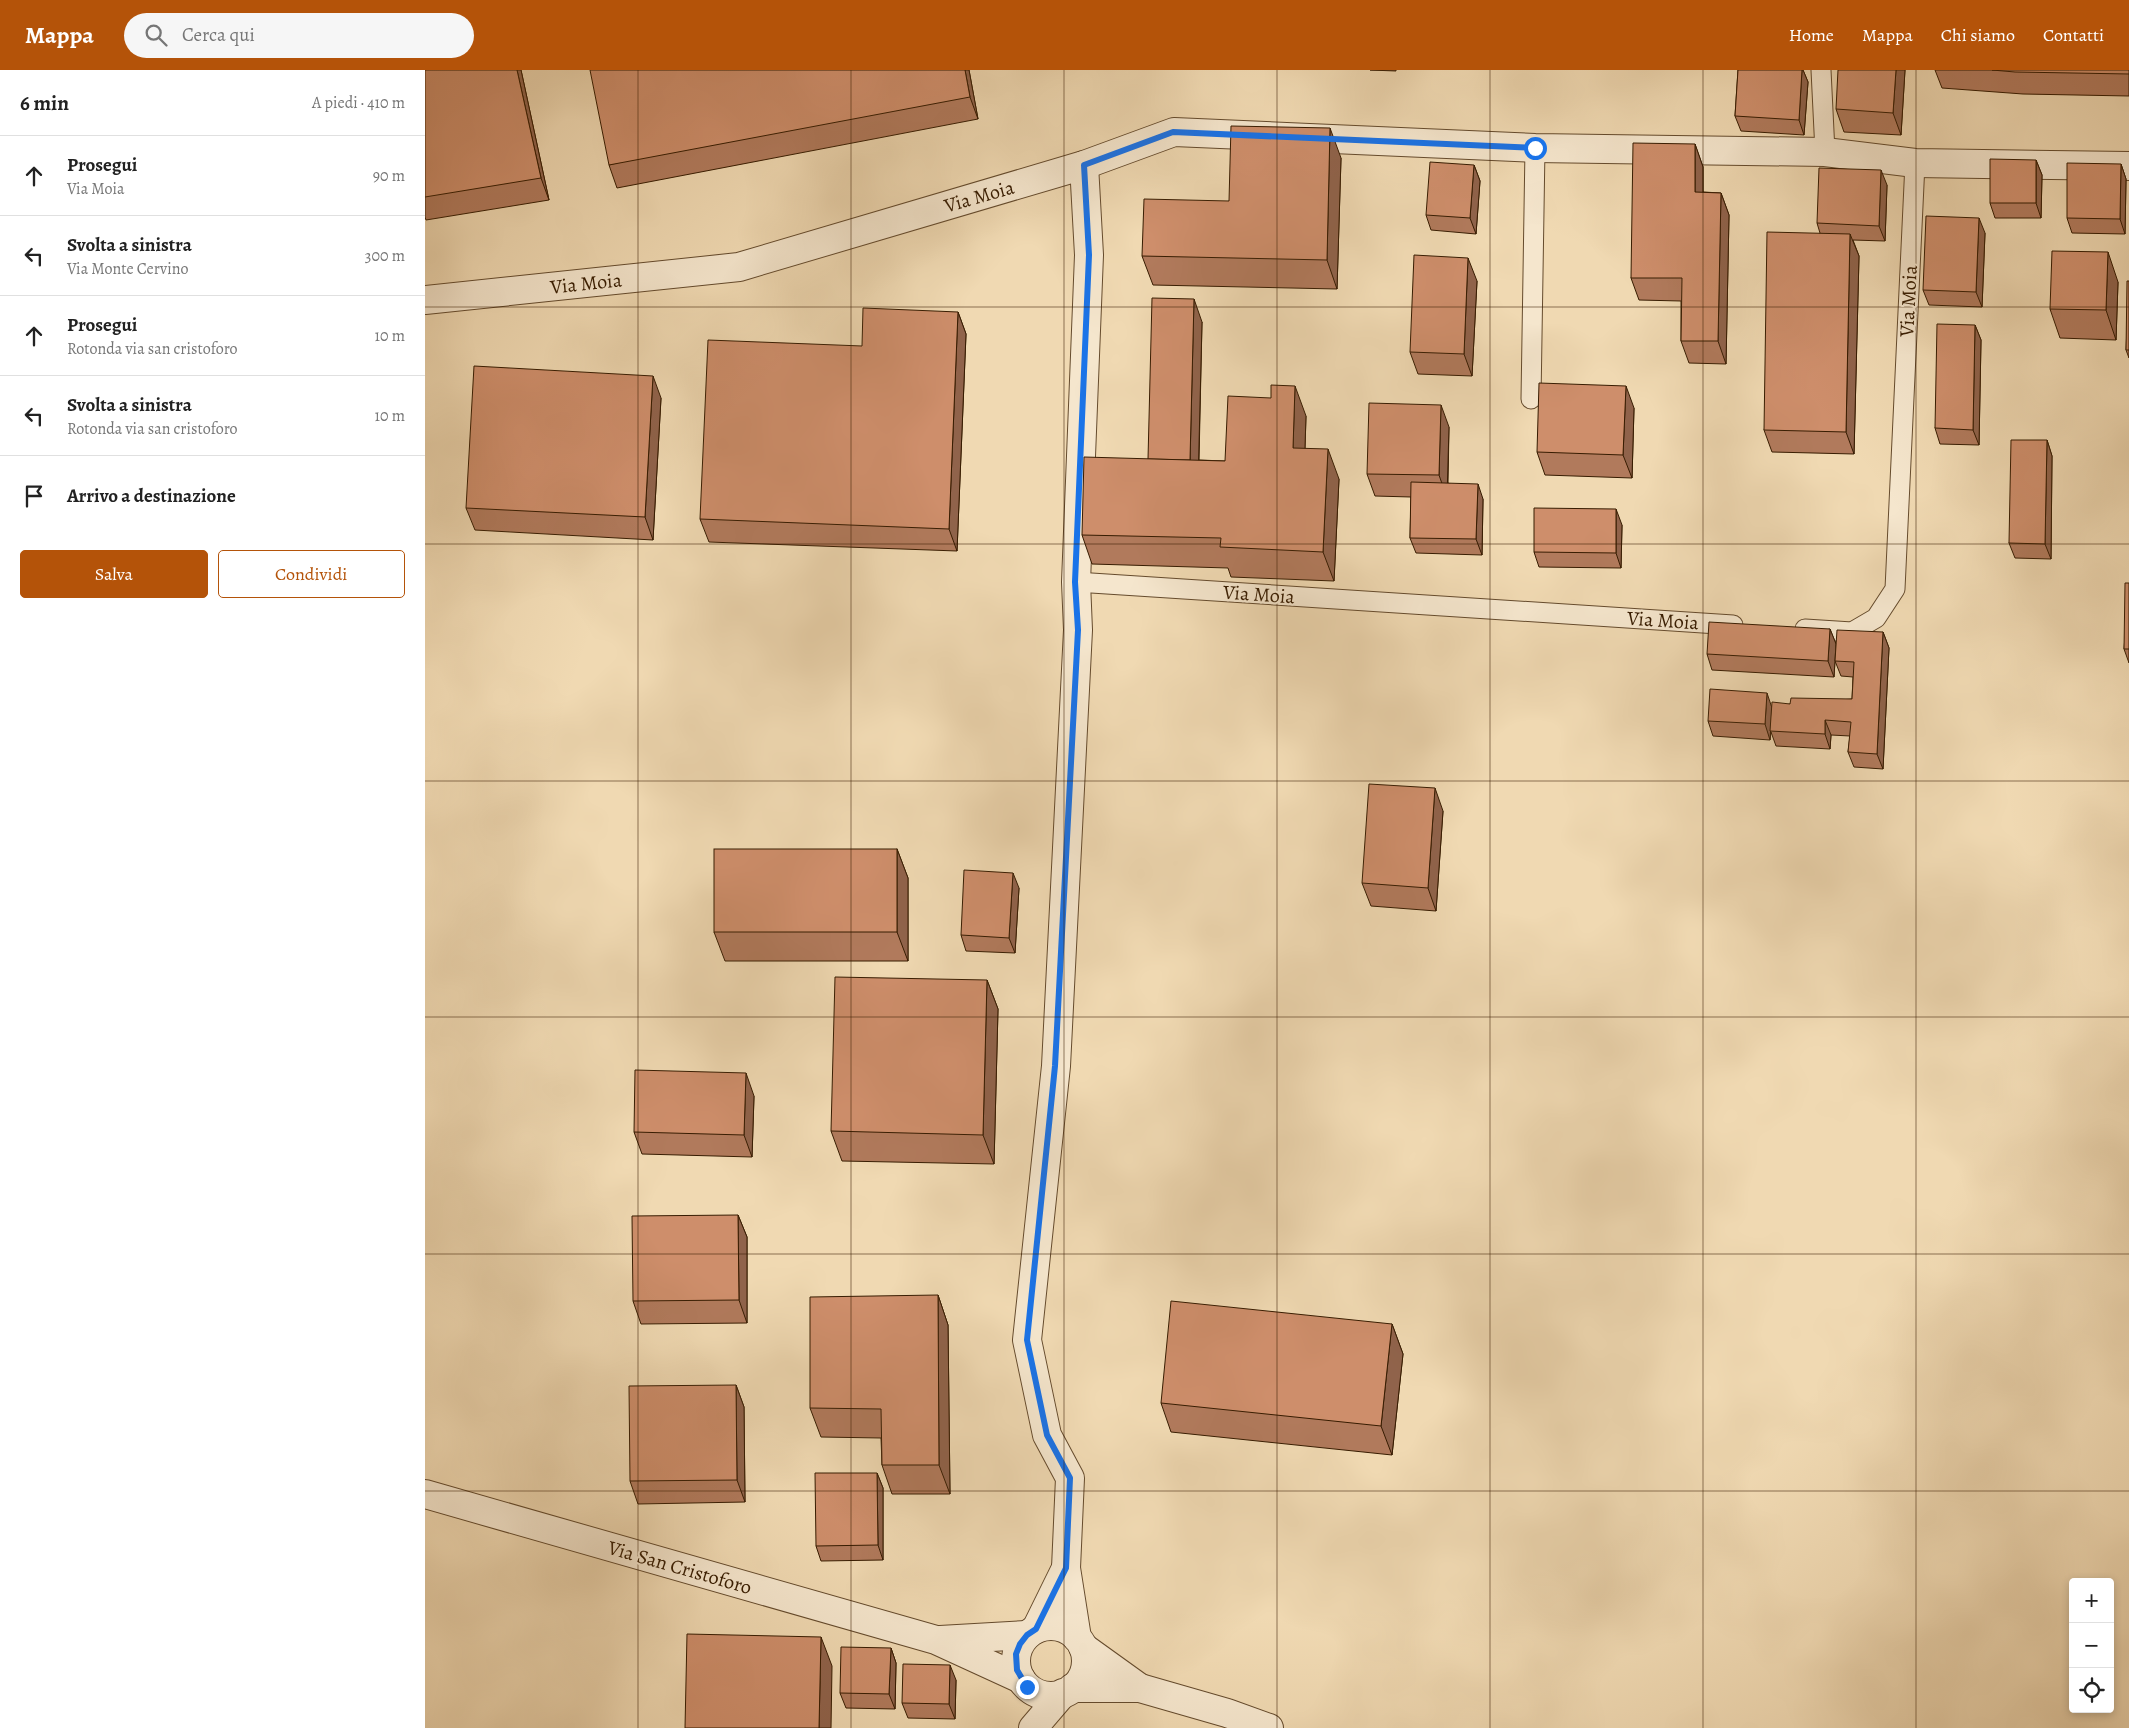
<!DOCTYPE html>
<html lang="it">
<head>
<meta charset="utf-8">
<style>
	body { margin:0; font-family:Alegreya,serif; background:#f6f6f6; color:#222 }
	.controls { position:absolute; right:15px; bottom:15px; display:grid; overflow:hidden; border-radius:5px; box-shadow:0 2px 8px #0003 }
	.controls button { width:45px; height:45px; display:grid; place-items:center; padding:0; border:0; border-bottom:1px solid #e0e0e0; background:#fff; color:#222; font:25px sans-serif }
	.stop { position:absolute; width:15px; height:15px; margin:-11px; border:4px solid #1a73e8; border-radius:50%; background:#fff }
	.stop.end { background:#1a73e8; border-color:#fff; box-shadow:0 1px 5px #0008 }
	.list { margin:0; padding:0; list-style:none }
	h2 { display:flex; justify-content:space-between; align-items:center; height:65px; margin:0; padding:0 20px; font-size:21px }
	h2 small { font-size:16px; font-weight:400; color:#767676 }
	.list li { display:grid; grid-template-columns:32px 1fr auto; gap:15px; align-items:center; box-sizing:border-box; height:80px; padding:0 20px; border-top:1px solid #e0e0e0 }
	.list b { display:block; font-size:19px; white-space:nowrap }
	.list p { margin:0; font-size:16px; white-space:nowrap; color:#767676 }
	.list em { font-size:16px; font-style:normal; color:#767676 }
	.actions { display:flex; gap:10px; padding:15px 20px }
	.actions a { flex:1; padding:11px 0; border:1px solid #b45309; border-radius:5px; text-align:center; font-size:18px; color:#b45309 }
	.actions .main { background:#b45309; color:#fff }
	.icon { flex:none; width:28px; height:28px; fill:none; stroke:currentColor; stroke-width:2; stroke-linecap:round; stroke-linejoin:round }
	.map { position:relative; flex:none; width:1704px; height:1658px; overflow:hidden }
	header { display:flex; align-items:center; gap:30px; box-sizing:border-box; height:70px; padding:0 25px; background:#b45309; color:#fff }
	header strong { font-size:24px }
	nav { display:flex; gap:28px; margin-inline-start:auto; font-size:18px }
	.search { width:350px; height:45px; background:#f6f6f6; display:flex; align-items:center; gap:12px; box-sizing:border-box; padding:0 18px; border-radius:28px; color:#767676; font-size:19px }
	main { display:flex }
	aside { flex:1; background:#fff }
	.map>svg:first-child { display:block }
	.lines { fill:none; stroke-linecap:round; stroke-linejoin:round }
	.lane-casing { stroke:#654b2d; stroke-width:21 }
	.street-casing { stroke:#654b2d; stroke-width:30 }
	.lane { stroke:#f5e6cd; stroke-width:19 }
	.street { stroke:#f5e6cd; stroke-width:28 }
	.wall { fill:#b17a5c; stroke:#371c01 }
	.shaded-wall { fill:#90634b; stroke:#371c01 }
	.building { fill:#ce8e6b; stroke:#371c01 }
	.route { stroke:#1a73e8; stroke-width:6 }
	.grid { fill:none; stroke:#371c01; stroke-width:1; stroke-opacity:0.55 }
	.labels { text-anchor:middle; stroke-width:4; stroke-linejoin:round; paint-order:stroke }
	.street-label { font-size:20px; fill:#371c01; stroke:#f5e6cd }
</style>
</head>
<body>
<header>
<strong>Mappa</strong>
<div class="search"><svg class="icon" aria-label="search" viewBox="0 0 24 24"><circle cx="10" cy="10" r="6"/><path d="M15 15l6 6"/></svg>Cerca qui</div>
<nav><a>Home</a><a>Mappa</a><a>Chi siamo</a><a>Contatti</a></nav>
</header>
<main>
<aside>
<h2>6 min<small>A piedi · 410 m</small></h2>
<ul class="list">
<li><svg class="icon" aria-label="ahead" viewBox="0 0 24 24"><path d="M12 20V5M6 11l6-6 6 6"/></svg><div><b>Prosegui</b><p>Via Moia</p></div><em>90 m</em></li>
<li><svg class="icon" aria-label="left" viewBox="0 0 24 24"><path d="M17 20v-9H6M10 6l-5 5 5 5"/></svg><div><b>Svolta a sinistra</b><p>Via Monte Cervino</p></div><em>300 m</em></li>
<li><svg class="icon" aria-label="ahead" viewBox="0 0 24 24"><path d="M12 20V5M6 11l6-6 6 6"/></svg><div><b>Prosegui</b><p>Rotonda via san cristoforo</p></div><em>10 m</em></li>
<li><svg class="icon" aria-label="left" viewBox="0 0 24 24"><path d="M17 20v-9H6M10 6l-5 5 5 5"/></svg><div><b>Svolta a sinistra</b><p>Rotonda via san cristoforo</p></div><em>10 m</em></li>
<li><svg class="icon" aria-label="arrive" viewBox="0 0 24 24"><path d="M6 21V4h12l-3 4 3 4H6"/></svg><div><b>Arrivo a destinazione</b></div></li>
</ul>
<div class="actions"><a class="main">Salva</a><a>Condividi</a></div>
</aside>
<div class="map">
<svg width="1704" height="1658" viewBox="0 0 1704 1658">
	<rect width="100%" height="100%" fill="#f0d9b2"/>
	<filter id="stains"><feTurbulence type="fractalNoise" baseFrequency=".004" numOctaves="4"/><feColorMatrix values="0 0 0 0 .2 0 0 0 0 .09 0 0 0 0 .02 0 0 0 .5 -.17"/></filter>
	<radialGradient id="worn" r=".72"><stop offset=".6" stop-color="#630" stop-opacity="0"/><stop offset="1" stop-color="#630" stop-opacity=".3"/></radialGradient>
	<g class="lines">
		<defs>
			<g id="lane">
				<polyline points="1396,0 1400,82"/>
				<polyline points="1106,329 1110,78"/>
				<polyline points="651,512 1308,555"/>
				<polyline points="1380,559 1427,562 1451,548 1470,519 1490,93"/>
			</g>
			<g id="street">
				<polyline points="0,230 314,197 659,95 749,62 1110,78 1400,82 1490,93 1704,96"/>
				<polyline points="0,1424 511,1570 596,1609"/>
				<circle cx="626" cy="1591" r="35"/>
				<polyline points="611,1559 641,1498"/>
				<polyline points="652,1568 641,1498 645,1408 622,1365 602,1270 631,996 653,560 651,512 664,185 659,95"/>
				<polyline points="515,1570 602,1565"/>
				<polyline points="658,1577 715,1618"/>
				<polyline points="647,1618 715,1618 802,1643 844,1658"/>
				<polyline points="608,1658 638,1623"/>
			</g>
		</defs>
		<!-- lane casing -->
		<use href="#lane" class="lane-casing"/>
		<!-- street casing -->
		<use href="#street" class="street-casing"/>
		<!-- lane -->
		<use href="#lane" class="lane"/>
		<!-- street -->
		<use href="#street" class="street"/>
	</g>
	<!-- wall -->
	<g class="wall">
		<polygon points="0,0 96,0 124,130 1,150 0,147"/>
		<polygon points="544,0 553,49 192,118 184,95"/>
		<polygon points="945,0 971,0 971,1"/>
		<polygon points="1313,0 1378,0 1383,12 1379,65 1316,61 1310,46"/>
		<polygon points="1480,0 1476,65 1419,62 1411,39"/>
		<polygon points="1510,0 1704,0 1704,26 1598,24 1517,18"/>
		<polygon points="1270,74 1278,97 1278,122 1296,123 1304,145 1301,294 1264,293 1256,271 1256,231 1214,230 1206,208"/>
		<polygon points="916,88 912,219 728,215 717,186 804,131"/>
		<polygon points="1611,90 1617,105 1616,148 1570,148 1565,133"/>
		<polygon points="1696,94 1701,109 1700,164 1647,163 1642,148"/>
		<polygon points="1049,95 1055,111 1051,164 1006,160 1001,145"/>
		<polygon points="1462,115 1460,171 1428,170 1434,186 1429,384 1347,382 1339,360 1395,163 1392,153"/>
		<polygon points="1560,163 1557,237 1504,235 1498,220"/>
		<polygon points="1052,211 1047,306 993,304 985,282"/>
		<polygon points="1704,211 1704,288 1701,280"/>
		<polygon points="1693,212 1691,270 1635,268 1625,239"/>
		<polygon points="533,242 541,264 532,481 284,472 275,449"/>
		<polygon points="777,252 774,390 800,391 881,346 880,378 914,409 909,511 806,507 803,498 667,494 657,465 723,389"/>
		<polygon points="1550,255 1556,270 1554,375 1515,374 1510,358"/>
		<polygon points="236,328 228,470 50,460 41,438"/>
		<polygon points="1209,338 1207,408 1120,405 1112,382"/>
		<polygon points="1024,357 1023,413 1058,429 1057,485 991,483 985,468 986,427 950,426 942,404"/>
		<polygon points="1622,370 1627,386 1626,489 1590,488 1584,473"/>
		<polygon points="1197,455 1196,498 1114,497 1109,482"/>
		<polygon points="1704,513 1704,593 1699,579"/>
		<polygon points="1405,559 1411,574 1409,607 1287,600 1282,584"/>
		<polygon points="1458,562 1464,578 1458,699 1429,697 1423,682 1425,666 1406,665 1405,679 1351,676 1346,662 1345,670 1288,666 1283,651 1365,634 1427,629 1428,607 1416,606 1410,591"/>
		<polygon points="1018,741 1011,841 946,836 937,813"/>
		<polygon points="472,779 483,808 483,891 300,891 289,862"/>
		<polygon points="594,818 590,883 541,881 536,865"/>
		<polygon points="562,910 573,939 569,1094 417,1091 406,1061"/>
		<polygon points="329,1026 327,1087 217,1084 209,1062"/>
		<polygon points="313,1145 322,1167 322,1253 216,1254 208,1231"/>
		<polygon points="513,1225 523,1255 525,1424 467,1424 457,1395 456,1368 396,1367 385,1338"/>
		<polygon points="967,1254 978,1284 967,1385 746,1362 736,1333"/>
		<polygon points="311,1315 319,1337 320,1432 213,1434 205,1411"/>
		<polygon points="452,1403 458,1418 458,1490 396,1491 391,1476"/>
		<polygon points="466,1578 471,1593 470,1639 421,1638 415,1623"/>
		<polygon points="531,1610 530,1649 483,1648 477,1633"/>
	</g>
	<!-- shaded-wall -->
	<g class="shaded-wall">
		<polygon points="92,0 96,0 124,130 116,108"/>
		<polygon points="540,0 544,0 553,49 545,27"/>
		<polygon points="1377,0 1378,0 1383,12 1379,65 1374,50"/>
		<polygon points="1471,0 1480,0 1476,65 1468,43"/>
		<polygon points="905,58 916,88 912,219 902,190"/>
		<polygon points="1270,74 1278,97 1278,144 1270,122"/>
		<polygon points="1611,90 1617,105 1616,148 1611,133"/>
		<polygon points="1696,94 1701,109 1700,164 1695,149"/>
		<polygon points="1049,95 1055,111 1051,164 1045,148"/>
		<polygon points="1456,100 1462,115 1460,171 1454,156"/>
		<polygon points="1296,123 1304,145 1301,294 1293,271"/>
		<polygon points="1554,148 1560,163 1557,237 1551,222"/>
		<polygon points="1425,164 1434,186 1429,384 1421,362"/>
		<polygon points="1683,182 1693,212 1691,270 1681,240"/>
		<polygon points="1043,188 1052,211 1047,306 1039,284"/>
		<polygon points="769,229 777,252 773,416 765,393"/>
		<polygon points="533,242 541,264 532,481 524,459"/>
		<polygon points="1550,255 1556,270 1554,375 1548,360"/>
		<polygon points="228,306 236,328 228,470 220,447"/>
		<polygon points="870,316 881,346 879,407 868,378"/>
		<polygon points="1201,316 1209,338 1207,408 1198,385"/>
		<polygon points="1016,335 1024,357 1022,428 1014,405"/>
		<polygon points="1622,370 1627,386 1626,489 1620,474"/>
		<polygon points="903,379 914,409 909,511 898,482"/>
		<polygon points="1053,414 1058,429 1057,485 1051,469"/>
		<polygon points="1191,439 1197,455 1196,498 1191,483"/>
		<polygon points="1405,559 1411,574 1409,607 1403,591"/>
		<polygon points="1458,562 1464,578 1458,699 1452,684"/>
		<polygon points="1342,623 1347,638 1345,670 1340,654"/>
		<polygon points="1400,650 1406,665 1405,679 1400,664"/>
		<polygon points="1010,718 1018,741 1011,841 1003,818"/>
		<polygon points="472,779 483,808 483,891 472,862"/>
		<polygon points="588,803 594,818 590,883 584,868"/>
		<polygon points="562,910 573,939 569,1094 558,1065"/>
		<polygon points="321,1003 329,1026 327,1087 319,1065"/>
		<polygon points="313,1145 322,1167 322,1253 314,1230"/>
		<polygon points="513,1225 523,1255 525,1424 514,1395"/>
		<polygon points="967,1254 978,1284 967,1385 956,1356"/>
		<polygon points="311,1315 319,1337 320,1432 312,1410"/>
		<polygon points="452,1403 458,1418 458,1490 453,1475"/>
		<polygon points="396,1567 407,1596 406,1658 394,1658"/>
		<polygon points="466,1578 471,1593 470,1639 464,1624"/>
		<polygon points="525,1595 531,1610 530,1649 524,1634"/>
	</g>
	<!-- building -->
	<g class="building">
		<polygon points="0,0 92,0 116,108 0,127"/>
		<polygon points="165,0 540,0 545,27 184,95"/>
		<polygon points="1313,0 1377,0 1374,50 1310,46"/>
		<polygon points="1413,0 1471,0 1468,43 1411,39"/>
		<polygon points="1567,0 1704,0 1704,4 1590,2"/>
		<polygon points="806,56 905,58 902,190 717,186 719,129 804,131"/>
		<polygon points="1208,73 1270,74 1270,122 1296,123 1293,271 1256,271 1257,208 1206,208"/>
		<polygon points="1565,89 1611,90 1611,133 1565,133"/>
		<polygon points="1005,92 1049,95 1045,148 1001,145"/>
		<polygon points="1642,93 1696,94 1695,149 1642,148"/>
		<polygon points="1394,98 1456,100 1454,156 1392,153"/>
		<polygon points="1501,146 1554,148 1551,222 1498,220"/>
		<polygon points="1342,162 1425,164 1421,362 1339,360"/>
		<polygon points="1627,181 1683,182 1681,240 1625,239"/>
		<polygon points="989,185 1043,188 1039,284 985,282"/>
		<polygon points="1702,211 1704,211 1704,280 1701,280"/>
		<polygon points="727,228 769,229 765,390 723,389"/>
		<polygon points="438,238 533,242 524,459 275,449 283,270 437,276"/>
		<polygon points="1512,254 1550,255 1548,360 1510,358"/>
		<polygon points="49,296 228,306 220,447 41,438"/>
		<polygon points="1114,313 1201,316 1198,385 1112,382"/>
		<polygon points="846,315 870,316 868,378 903,379 898,482 795,477 796,468 657,465 659,387 800,391 803,326 846,328"/>
		<polygon points="944,333 1016,335 1014,405 942,404"/>
		<polygon points="1586,370 1622,370 1620,474 1584,473"/>
		<polygon points="986,412 1053,414 1051,469 985,468"/>
		<polygon points="1109,438 1191,439 1191,483 1109,482"/>
		<polygon points="1700,513 1704,513 1704,579 1699,579"/>
		<polygon points="1284,552 1405,559 1403,591 1282,584"/>
		<polygon points="1412,560 1458,562 1452,684 1423,682 1426,652 1400,650 1400,664 1345,661 1347,632 1365,634 1366,628 1427,629 1429,592 1410,591"/>
		<polygon points="1285,619 1342,623 1340,654 1283,651"/>
		<polygon points="944,714 1010,718 1003,818 937,813"/>
		<rect x="289" y="779" width="183" height="83"/>
		<polygon points="539,800 588,803 584,868 536,865"/>
		<polygon points="410,907 562,910 558,1065 406,1061"/>
		<polygon points="210,1000 321,1003 319,1065 209,1062"/>
		<polygon points="313,1145 314,1230 208,1231 207,1146"/>
		<polygon points="513,1225 514,1395 457,1395 456,1339 385,1338 385,1227"/>
		<polygon points="746,1231 967,1254 956,1356 736,1333"/>
		<polygon points="311,1315 312,1410 205,1411 204,1316"/>
		<polygon points="390,1403 452,1403 453,1475 391,1476"/>
		<polygon points="262,1564 396,1567 394,1658 260,1658"/>
		<polygon points="416,1577 466,1578 464,1624 415,1623"/>
		<polygon points="478,1594 525,1595 524,1634 477,1633"/>
	</g>
	<g class="lines">
		<!-- route -->
		<polyline class="route" points="602,1617 592,1600 591,1584 595,1574 602,1565 611,1559 641,1498 645,1408 622,1365 602,1270 630,996 653,560 650,512 664,185 659,95 748,62 1110,78"/>
	</g>
	<!-- grid -->
	<path class="grid" d="M 213,0 L 213,1658M 426,0 L 426,1658M 639,0 L 639,1658M 852,0 L 852,1658M 1065,0 L 1065,1658M 1278,0 L 1278,1658M 1491,0 L 1491,1658M 0,237 L 1704,237M 0,474 L 1704,474M 0,711 L 1704,711M 0,947 L 1704,947M 0,1184 L 1704,1184M 0,1421 L 1704,1421"/>
	<g class="labels">
		<!-- street labels -->
		<g class="street-label">
			<text transform="translate(554 126) rotate(-16)" y="7">Via Moia</text>
			<text transform="translate(161 213) rotate(-6)" y="7">Via Moia</text>
			<text transform="translate(1483 231) rotate(-87)" y="7">Via Moia</text>
			<text transform="translate(834 524) rotate(4)" y="7">Via Moia</text>
			<text transform="translate(1238 550) rotate(4)" y="7">Via Moia</text>
			<text transform="translate(255 1497) rotate(16)" y="7">Via San Cristoforo</text>
		</g>
	</g>
	<rect width="100%" height="100%" filter="url(#stains)"/>
	<rect width="100%" height="100%" fill="url(#worn)"/>
</svg>
<div class="controls">
<button>+</button>
<button>−</button>
<button><svg class="icon" aria-label="locate" viewBox="0 0 24 24"><circle cx="12" cy="12" r="6"/><path d="M12 2v4M12 18v4M2 12h4M18 12h4"/></svg></button>
</div>
<div class="stop" style="left:1110px;top:78px"></div>
<div class="stop end" style="left:602px;top:1617px"></div>
</div>
</main>
</body>
</html>
